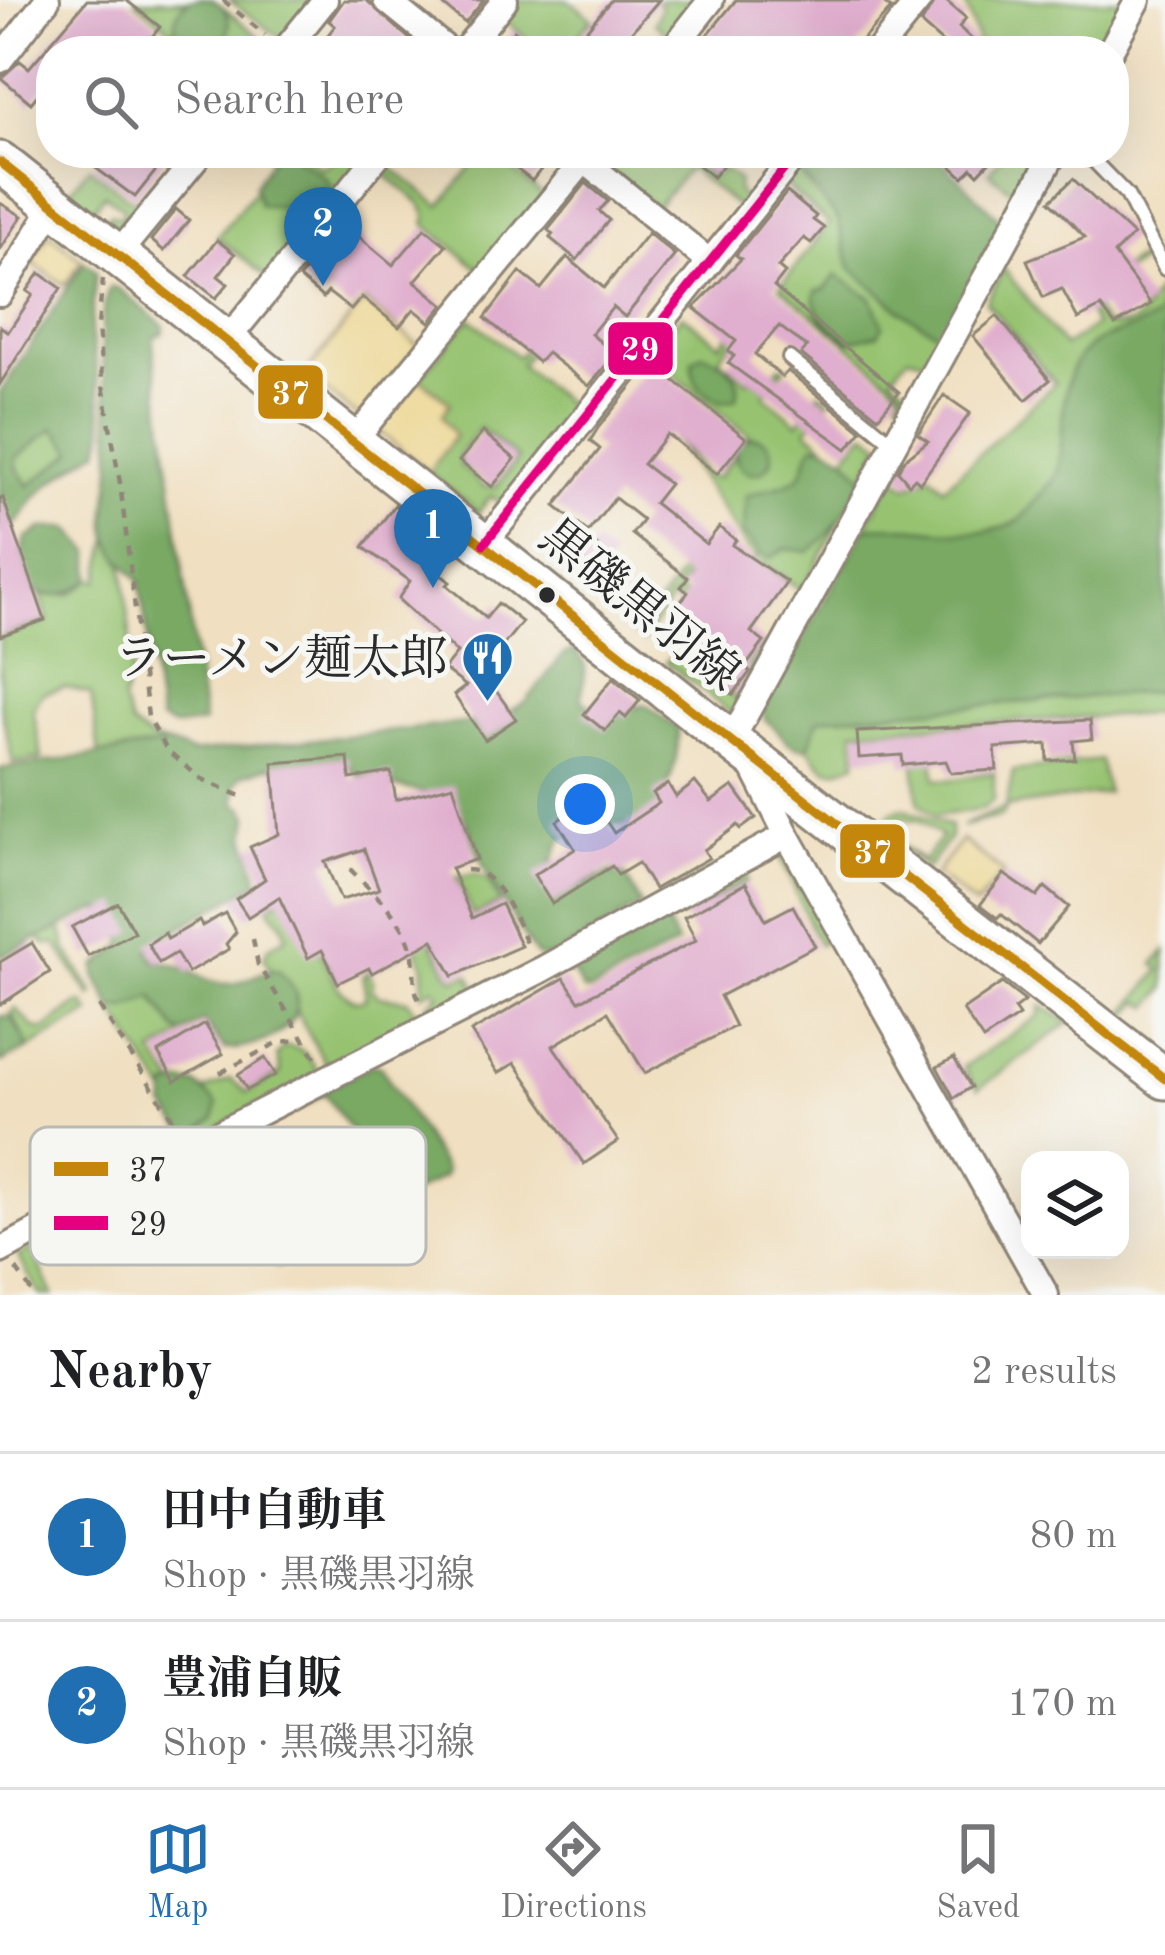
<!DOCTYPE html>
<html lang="en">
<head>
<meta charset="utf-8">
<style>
	body { margin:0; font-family:"Old Standard TT","Noto Serif JP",serif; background:#f2f2f2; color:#202124 }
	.controls { position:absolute; right:36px; bottom:36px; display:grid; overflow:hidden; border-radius:24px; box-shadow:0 12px 48px #0002 }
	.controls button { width:108px; height:108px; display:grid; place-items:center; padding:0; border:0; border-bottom:3px solid #e0e0e0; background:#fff; color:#202124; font:60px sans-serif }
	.you { position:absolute; left:585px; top:804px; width:42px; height:42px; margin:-30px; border:9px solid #fff; border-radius:50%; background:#1a73e8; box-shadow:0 0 0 18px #1a73e833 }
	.badge { display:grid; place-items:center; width:78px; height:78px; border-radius:50%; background:#1f6fb2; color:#fff; font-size:39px; font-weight:700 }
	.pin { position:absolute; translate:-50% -99px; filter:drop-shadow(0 3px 6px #0008) }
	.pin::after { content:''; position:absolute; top:63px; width:42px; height:36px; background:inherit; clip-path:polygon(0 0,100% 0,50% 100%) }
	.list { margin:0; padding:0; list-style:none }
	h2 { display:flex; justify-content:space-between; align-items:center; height:156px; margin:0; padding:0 48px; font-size:51px }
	h2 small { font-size:39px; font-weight:400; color:#757577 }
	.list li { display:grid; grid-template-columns:78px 1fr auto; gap:36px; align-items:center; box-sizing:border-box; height:168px; padding:0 48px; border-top:3px solid #e0e0e0 }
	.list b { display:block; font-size:45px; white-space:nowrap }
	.list p { margin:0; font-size:39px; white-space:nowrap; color:#757577 }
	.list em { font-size:39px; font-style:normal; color:#757577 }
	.icon { flex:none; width:66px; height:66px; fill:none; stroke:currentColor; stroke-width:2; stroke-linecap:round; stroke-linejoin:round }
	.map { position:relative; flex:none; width:1165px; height:1295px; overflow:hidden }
	.search { position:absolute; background:#fff; box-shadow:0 12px 48px #0002; left:36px; right:36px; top:36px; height:132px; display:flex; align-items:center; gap:30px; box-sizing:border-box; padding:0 42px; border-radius:48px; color:#757577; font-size:45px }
	.sheet { height:492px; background:#fff }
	nav { display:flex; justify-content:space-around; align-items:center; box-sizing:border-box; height:168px; border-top:3px solid #e0e0e0; background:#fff; font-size:33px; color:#757577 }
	nav a { display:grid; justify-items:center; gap:6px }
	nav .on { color:#1f6fb2 }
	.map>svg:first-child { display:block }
	.green { fill:#97c371; stroke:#61774e; stroke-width:3; fill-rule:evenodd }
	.forest { fill:#79a963; stroke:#526a47; stroke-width:3; fill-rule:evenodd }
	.sand { fill:#eeda9e; stroke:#8c8264; stroke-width:3 }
	.building { fill:#e0aece; fill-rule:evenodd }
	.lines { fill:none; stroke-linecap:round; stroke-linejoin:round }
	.service-casing { stroke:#8e8576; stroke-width:18 }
	.minor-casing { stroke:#8e8576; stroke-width:30 }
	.primary-casing { stroke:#8e8576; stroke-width:45 }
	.path { stroke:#8e8576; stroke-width:4.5; stroke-dasharray:9 9; stroke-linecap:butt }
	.service { stroke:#fff; stroke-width:12 }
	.minor { stroke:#fff; stroke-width:24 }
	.primary { stroke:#fff; stroke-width:39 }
	.bus-1-casing { stroke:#f6f6f2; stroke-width:18 }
	.bus-2-casing { stroke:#f6f6f2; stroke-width:18 }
	.bus-1 { stroke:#c4870b; stroke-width:9 }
	.bus-2 { stroke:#e5007d; stroke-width:9 }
	.bus-dot { fill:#2b2b2b; stroke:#f6f6f2; stroke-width:4.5 }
	.labels { text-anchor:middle; stroke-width:10; stroke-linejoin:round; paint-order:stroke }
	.street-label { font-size:48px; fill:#2b2b2b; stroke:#f6f6f2 }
	.poi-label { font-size:48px; fill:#2b2b2b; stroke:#f6f6f2; text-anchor:end }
	.key { fill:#f6f6f2; stroke:#b9b9b6; stroke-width:3 }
	.key-label { font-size:33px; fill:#2b2b2b }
	.line-badge { stroke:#f6f6f2; stroke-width:4.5 }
	.badge-label { font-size:33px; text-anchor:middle; font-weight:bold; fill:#fff }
</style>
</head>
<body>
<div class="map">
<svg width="1165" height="1295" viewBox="0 0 1165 1295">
	<rect width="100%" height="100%" fill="#f6f6f2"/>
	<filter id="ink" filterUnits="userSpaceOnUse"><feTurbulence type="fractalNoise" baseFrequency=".00833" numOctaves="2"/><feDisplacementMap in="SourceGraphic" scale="24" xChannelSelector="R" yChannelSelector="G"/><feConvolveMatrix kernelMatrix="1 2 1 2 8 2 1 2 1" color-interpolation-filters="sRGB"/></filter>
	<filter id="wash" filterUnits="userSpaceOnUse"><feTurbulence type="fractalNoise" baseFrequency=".004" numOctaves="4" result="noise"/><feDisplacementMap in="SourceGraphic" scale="48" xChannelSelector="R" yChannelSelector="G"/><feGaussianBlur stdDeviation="2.7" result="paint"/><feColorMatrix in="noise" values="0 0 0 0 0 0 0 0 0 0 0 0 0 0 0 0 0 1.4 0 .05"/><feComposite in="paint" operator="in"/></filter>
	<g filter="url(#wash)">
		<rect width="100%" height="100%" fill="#f0dfc0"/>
		<!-- green -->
		<g class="green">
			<polygon points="189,0 183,3 175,30 182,39 135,1"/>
			<polygon points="229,0 314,0 283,40"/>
			<polygon points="513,0 569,0 630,49 628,51 590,21 565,51 543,51 500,17"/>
			<polygon points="655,0 702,0 672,38 655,23 661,6"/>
			<polygon points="964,0 1128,0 1100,51 981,51"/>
			<polygon points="225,9 273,48 270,51 197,51 196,50 206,51 228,19"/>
			<polygon points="285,153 304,153 321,168 343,153 370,153 268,279 217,237"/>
			<polygon points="483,153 491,153 544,196 482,272 425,224 427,217 421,204 380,170 386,163 440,206"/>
			<polygon points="599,153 678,153 675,157 683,163 690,157 711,178 724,168 739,182 737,190 745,201 742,211 689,168 655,208 595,159"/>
			<polygon points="1004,153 1044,153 1019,197 989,172"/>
			<polygon points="89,167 132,201 139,200 159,176 166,181 123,233 106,219 110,214 120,217 125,210 105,194 93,209 70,191"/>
			<polygon points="797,170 838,219 850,267 904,313 939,333 947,328 928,361 908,356 892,376 911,393 905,405 898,398 902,392 889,379 780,287 829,224 785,185"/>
			<path d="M 1147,252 L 1148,256 L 1089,299 L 1104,324 C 1147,334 1141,303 1165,283 L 1158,317 C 1130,335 1100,330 1078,359 C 1059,384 1064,438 1059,467 C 1056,480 1041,494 1032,505 C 1026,512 1022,520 1013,524 C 969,543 912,521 865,528 L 894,476 L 907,487 L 931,475 L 944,487 L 1055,383 L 986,302 L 1004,269 L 1064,346 L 1095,326 L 1060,253 L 1115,273 Z"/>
			<path d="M 556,300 L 568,310 L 559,322 L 587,345 L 598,331 L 608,339 L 610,347 L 597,363 L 552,327 L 520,365 L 578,413 L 503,505 L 491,496 L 478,513 L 429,472 L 455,436 L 442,416 L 450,403 L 419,378 L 470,318 L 518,357 L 544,325 L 539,320 ZM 480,428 L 518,459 L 496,487 L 484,487 L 460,465 L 459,455 Z"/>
			<polygon points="614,311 641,333 627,351 604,325"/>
			<polygon points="682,315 720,344 734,328 738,333 719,358 747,381 750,378 762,387 780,366 785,368 764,395 798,423 818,399 819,392 829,400 807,430 842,460 866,432 881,444 802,591 764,563 739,606 731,599 757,557 747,548 672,435 707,476 717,478 750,436 649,354"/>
			<polygon points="54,428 74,451 30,487 17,468 16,458"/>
			<polygon points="109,539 123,564 133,665 123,702 131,726 151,740 169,744 99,754 91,694 65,687 43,693 33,709 42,758 13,763 0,703 0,636 48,622 41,596 71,594 91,579 99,581"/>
			<polygon points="690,561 695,565 677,590 708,615 704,622 672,598 643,641 636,635"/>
			<polygon points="764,645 770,649 733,715 666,662 671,657 684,660 734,698 752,675 748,665"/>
			<path d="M 1165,691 L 1165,713 L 854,730 L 857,763 C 826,774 828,774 808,748 L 818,720 L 831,717 Z"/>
			<path d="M 913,755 L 932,756 L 936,779 C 958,782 972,774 994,773 L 994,800 L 982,809 L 936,816 L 919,803 Z"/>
			<polygon points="1100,760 1107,793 1007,807 1002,816 962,826 1006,807 1013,771"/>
			<path d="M 903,808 L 950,826 L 950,838 L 927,869 L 877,828 L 893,811 ZM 899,817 L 921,821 L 942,837 L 923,861 L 886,833 Z"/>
			<path d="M 778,852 L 784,853 L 831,937 L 819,944 C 803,914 794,882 778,852 Z"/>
			<polygon points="743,870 748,880 680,918 673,906"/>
			<polygon points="476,874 488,880 500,903 473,915 457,876"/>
			<polygon points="292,895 339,989 353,1000 360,1001 366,998 363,976 369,972 373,982 371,989 379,996 407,1000 426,1022 329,1070 296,1011 296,1003 279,970 270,969 264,956 269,947 286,937 283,925 269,908 274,902"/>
			<polygon points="403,915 431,940 450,976 455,979 469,974 480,995 437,1016 427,1004 439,995 434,988 422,994 424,966"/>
			<polygon points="61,925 66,949 94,994 91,997 56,944 45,944 37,937"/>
			<polygon points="1165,951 1165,989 1150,1007 1141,1001 1127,1018 1165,1050 1165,1055 1120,1019 1160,970 1154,964"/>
			<path d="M 152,997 L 176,1030 L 183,1034 L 154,1054 L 184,1099 L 231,1079 L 247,1093 L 281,1073 L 277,1056 L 283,1047 C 305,1045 310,1059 320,1075 L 195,1139 L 112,1008 L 126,1009 Z"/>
			<polygon points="78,1004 84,1004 90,1013 26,1050 27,1044 11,1012 16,1009 35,1029 45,1029"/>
			<polygon points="1041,1006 1070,1022 978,1089 963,1067 1039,1016"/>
			<polygon points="325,1089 325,1094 247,1137 300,1214 287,1246 298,1254 277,1267 211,1160 232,1147 238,1134"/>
			<polygon points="66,1227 68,1231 34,1253 53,1295 40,1295 18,1256"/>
		</g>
		<!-- forest -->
		<g class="forest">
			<circle cx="202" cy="25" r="27"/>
			<polygon points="290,153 327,179 332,192 318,210 260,205 254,187 272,156"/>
			<polygon points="803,153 933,153 999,218 1003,228 947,328 939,334 904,313 850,267 838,219 797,170"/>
			<path d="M 84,262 L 96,271 L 91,330 L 104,431 L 100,449 C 80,463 60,474 42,491 C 23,507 28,521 0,532 L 0,393 ZM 54,428 L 74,451 L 29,486 L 17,468 L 16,458 Z"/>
			<path d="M 836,275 L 872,298 L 883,325 L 878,334 L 849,341 C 832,327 809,315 816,291 L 825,289 Z"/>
			<path d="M 1165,286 L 1165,691 L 831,717 L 818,720 L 808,748 C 783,749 784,731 765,720 L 763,710 L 865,528 C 912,521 968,543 1013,524 C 1022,520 1026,512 1032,505 C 1041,494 1056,480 1059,467 C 1064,438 1059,384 1078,359 C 1100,330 1130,335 1157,317 Z"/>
			<path d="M 110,287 L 119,289 L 164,326 L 163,333 L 154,337 L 153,346 L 204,723 L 173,727 L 160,720 L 139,580 C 126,566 112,552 108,533 C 104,509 111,490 112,467 C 114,418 90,330 110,287 Z"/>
			<path d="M 703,354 C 723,359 745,378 736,399 L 722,402 C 703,392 690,384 693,360 Z"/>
			<circle cx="754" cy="455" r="18"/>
			<path d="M 823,444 L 845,457 L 864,478 C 848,508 835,532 808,552 L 785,548 L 771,558 L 762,555 L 743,533 L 746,496 C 762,489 795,485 801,474 C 807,464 806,455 813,445 Z"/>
			<path d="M 43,528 L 69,528 L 91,552 L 91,579 C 49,611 9,594 26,539 Z"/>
			<path d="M 573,650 C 595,668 580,677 582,700 L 608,719 L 645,704 L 678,729 C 680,764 665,796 647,826 L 581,821 L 561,841 L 548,872 L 561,894 L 612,872 L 625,875 L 641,905 L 552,958 L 538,957 L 532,950 C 516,923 500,896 485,869 C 476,850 469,816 452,804 C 420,781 371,797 343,760 L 268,767 L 242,775 L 235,786 L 235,803 L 243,807 L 249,816 L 246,836 L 259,882 L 152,944 L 149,951 L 156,962 C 184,961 204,986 232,984 C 249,982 261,969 279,970 C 285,978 293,986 296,995 C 304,1032 252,1050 225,1049 L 203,1021 L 183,1034 L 176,1030 L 153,997 L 126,1009 L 112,1008 L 96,976 L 96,966 L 123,946 L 125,929 L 116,910 L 96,910 L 0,957 L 0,769 L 169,744 L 192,753 L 494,720 L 526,702 L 562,656 Z"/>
			<polygon points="654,916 665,919 677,944 591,991 584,991 570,967"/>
			<polygon points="0,1016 10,1016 27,1044 26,1050 0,1063"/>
			<path d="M 373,1064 L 381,1067 L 445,1170 L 443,1177 L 298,1254 L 287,1246 C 282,1213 310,1215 328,1197 C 335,1190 341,1182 350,1177 C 363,1171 375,1175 389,1169 L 391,1162 L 384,1152 L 365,1151 L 325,1094 L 325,1089 Z"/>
			<polygon points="180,1083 196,1084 217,1104 215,1119 196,1133 184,1132 165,1106 167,1088"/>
		</g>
		<!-- sand -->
		<g class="sand">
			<polygon points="49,233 82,260 65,285 31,262"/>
			<polygon points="364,301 419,346 360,418 305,374"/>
			<polygon points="419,378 450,403 442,416 455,436 429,472 377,430"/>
			<polygon points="962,840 1003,872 976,906 935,874"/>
		</g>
		<g id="blocks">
			<!-- building -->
			<g class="building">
				<polygon points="87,0 126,0 160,27 140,51 51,51 51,78 31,103 1,78 20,61 29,68"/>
				<polygon points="344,0 366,0 423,51 315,51 335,26 329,21"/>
				<polygon points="437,0 484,0 465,23"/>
				<polygon points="611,0 659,0 615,51 569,51"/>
				<polygon points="736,0 880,0 891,9 852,51 694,51"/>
				<polygon points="935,0 945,0 966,18 959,27 984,51 952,51 921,24"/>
				<polygon points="514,30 540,51 496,51"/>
				<polygon points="103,153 170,153 135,197 93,166"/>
				<polygon points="496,153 554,153 532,181"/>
				<polygon points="682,153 733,153 713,177"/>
				<polygon points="954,153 998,153 978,174 972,168 963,177 948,163"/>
				<polygon points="1073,179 1133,235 1114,254 1151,304 1115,325 1101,307 1078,319 1062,289 1043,297 1027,260 1085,237 1050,201"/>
				<polygon points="586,183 608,201 599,211 609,220 577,260 550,238 553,234 548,230"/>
				<polygon points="787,192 816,216 813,220 824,228 811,243 804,238 778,267 785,273 774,287 899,392 878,417 801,354 807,347 779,326 755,354 782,377 788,371 862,431 847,449 728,363 734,356 728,351 736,341 694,308 741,259 736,255"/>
				<polygon points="0,203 22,216 0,250"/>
				<polygon points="176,209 189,220 164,251 151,240"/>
				<polygon points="344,224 393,265 425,228 446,245 415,281 444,305 430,322 414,309 399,327 362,297 351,310 328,292 323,298 299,278"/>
				<polygon points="648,233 675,255 625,317 613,307 591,334 615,354 589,386 547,353 538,362 485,318 520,272 541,289 567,257 604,288"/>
				<polygon points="217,240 235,254 218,276 228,284 216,298 188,276"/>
				<polygon points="40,273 61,288 0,384 0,326 8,332 33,295 27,291"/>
				<polygon points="997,316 1050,380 1026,400 973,336"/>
				<polygon points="651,362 746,438 717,474 667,434 643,464 669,484 654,503 706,544 719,527 736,540 732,545 787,582 751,632 764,642 745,667 750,672 733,695 691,663 701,650 666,622 688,592 681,587 688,578 632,534 643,520 615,498 588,532 555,506 600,449 590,441 598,428"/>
				<polygon points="944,395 970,413 920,483 915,478 909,484 898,471 904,460 928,441 918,434"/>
				<polygon points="483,432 515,459 492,487 459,461"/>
				<polygon points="3,498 45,620 0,636 0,499"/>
				<polygon points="395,505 427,531 412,550 450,582 447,585 486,618 498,603 522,622 482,671 516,719 485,740 454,695 466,686 444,669 457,653 398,599 410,581 363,547"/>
				<polygon points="595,544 612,557 593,581 577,568"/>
				<polygon points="613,678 640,700 626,718 620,713 605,731 584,714"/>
				<polygon points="1090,720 1092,739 1073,741 1075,759 1048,761 1047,744 995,748 997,770 951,773 946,761 903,765 902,755 859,758 857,732"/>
				<path d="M 348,757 L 350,779 L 391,772 L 396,800 L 453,785 L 477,859 L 451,868 L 472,918 L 501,904 L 521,946 L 453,976 L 433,940 L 372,973 L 369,968 L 338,983 L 322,950 L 308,958 L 279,897 L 248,917 L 236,899 L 265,879 L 250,847 L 279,834 L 273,763 ZM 364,849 L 379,889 L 341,900 L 325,862 Z"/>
				<polygon points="695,782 711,802 733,786 756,818 741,829 738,825 704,850 709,858 654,889 638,863 618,875 612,866 552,904 534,875 575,849 557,821 591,798 614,833 659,803 653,793 668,784 676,797"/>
				<polygon points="1004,874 1037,897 1045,887 1069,907 1038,944 1001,914 997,918 980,905"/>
				<polygon points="746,883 766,920 793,906 815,946 720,996 735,1026 645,1073 608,1012 553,1046 618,1141 584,1164 515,1063 498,1073 471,1032 564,978 579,1001 696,940 684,917"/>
				<polygon points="118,903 134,932 88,956 72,927"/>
				<polygon points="225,913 236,932 226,944 229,949 188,973 176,953 159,963 148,944 165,933 168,939 199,921 202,926"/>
				<polygon points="32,943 50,972 0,1005 0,962"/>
				<polygon points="1002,983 1025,1001 1014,1009 1019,1016 983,1040 963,1010"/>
				<polygon points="205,1024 223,1054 175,1081 158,1053"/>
				<polygon points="265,1058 276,1075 247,1090 238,1075"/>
				<polygon points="954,1058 971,1087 954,1098 937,1067"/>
			</g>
		</g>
	</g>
	<g filter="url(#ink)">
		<use href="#blocks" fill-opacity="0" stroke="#8e8576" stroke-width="3"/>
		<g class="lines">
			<defs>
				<g id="service">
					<polyline points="1086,153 1127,195 1165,269"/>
					<polyline points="789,358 894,444"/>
				</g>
				<g id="minor">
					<polyline points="386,0 449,51"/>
					<polyline points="284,51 325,0"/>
					<polyline points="464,51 505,0"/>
					<polyline points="671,51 711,0"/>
					<polyline points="878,51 919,0"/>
					<polyline points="1110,51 1138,0"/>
					<polyline points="0,60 47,0"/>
					<polyline points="575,153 710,262"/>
					<polyline points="118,254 201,153"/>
					<polyline points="0,294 55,204"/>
					<polyline points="227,340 380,153"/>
					<polyline points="354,440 590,153"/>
					<polyline points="484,544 797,153"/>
					<polyline points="731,741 1054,153"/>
					<polyline points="750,762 787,835 1046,1295"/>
					<polyline points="0,1251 192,1147 541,970 787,835"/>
				</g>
				<polyline id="primary" points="0,162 731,741 1165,1079"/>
			</defs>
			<!-- service casing -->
			<use href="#service" class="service-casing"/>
			<!-- minor casing -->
			<use href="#minor" class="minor-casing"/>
			<!-- primary casing -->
			<use href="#primary" class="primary-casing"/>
			<!-- path -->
			<g class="path">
				<polyline points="223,0 265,35"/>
				<polyline points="103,279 98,325 102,380 120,483 148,717 168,752 203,780 241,796"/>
				<path d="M 350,869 C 373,893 405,919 412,952 C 417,973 410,988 423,1007"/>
				<path d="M 466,870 C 501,870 515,922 529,949"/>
				<polyline points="253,939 258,965 317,1060"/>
				<polyline points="99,1006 178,1127"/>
				<polyline points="220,1073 279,1042 304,1040"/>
				<polyline points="16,1269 34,1295"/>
			</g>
			<!-- service -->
			<use href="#service" class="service"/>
			<!-- minor -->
			<use href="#minor" class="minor"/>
			<!-- primary -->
			<use href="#primary" class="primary"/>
			<defs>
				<polyline id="bus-1" points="0,162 731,741 1165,1079"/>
				<polyline id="bus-2" points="484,544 797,153"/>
			</defs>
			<!-- bus-1 casing -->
			<use href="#bus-1" class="bus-1-casing"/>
			<!-- bus-2 casing -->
			<use href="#bus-2" class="bus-2-casing"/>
			<!-- bus-1 -->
			<use href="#bus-1" class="bus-1"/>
			<!-- bus-2 -->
			<use href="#bus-2" class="bus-2"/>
		</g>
	</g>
	<!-- icons -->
	<defs>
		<symbol id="restaurant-pin" viewBox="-11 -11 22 30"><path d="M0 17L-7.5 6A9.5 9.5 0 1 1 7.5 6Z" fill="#1f6fb2" stroke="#f6f6f2"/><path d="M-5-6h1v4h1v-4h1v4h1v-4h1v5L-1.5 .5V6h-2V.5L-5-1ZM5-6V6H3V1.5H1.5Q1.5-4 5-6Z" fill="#fff"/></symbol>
	</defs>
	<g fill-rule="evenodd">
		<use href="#restaurant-pin" x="458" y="628" width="59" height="81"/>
	</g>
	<!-- markers -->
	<circle class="bus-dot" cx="547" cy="595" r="10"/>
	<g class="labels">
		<!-- street labels -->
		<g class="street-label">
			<text transform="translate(641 604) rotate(39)" y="17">黒磯黒羽線</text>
		</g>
		<!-- poi labels -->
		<g class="poi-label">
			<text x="448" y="674">ラーメン麺太郎</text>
		</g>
	</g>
	<!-- legend -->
	<rect x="30" y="1127" width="396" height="138" rx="18" class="key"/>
	<rect x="54" y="1162" width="54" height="14" fill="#c4870b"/>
	<rect x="54" y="1216" width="54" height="14" fill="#e5007d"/>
	<g class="key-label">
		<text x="129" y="1181">37</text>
		<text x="129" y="1235">29</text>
	</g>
	<g class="line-badge">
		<rect x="606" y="320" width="69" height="57" rx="12" fill="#e5007d"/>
		<rect x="256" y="363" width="69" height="58" rx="12" fill="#c4870b"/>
		<rect x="838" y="822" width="69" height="58" rx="12" fill="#c4870b"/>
	</g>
	<g class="badge-label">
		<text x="640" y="360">29</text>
		<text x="291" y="404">37</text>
		<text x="873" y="863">37</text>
	</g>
</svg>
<div class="controls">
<button><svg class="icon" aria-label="layers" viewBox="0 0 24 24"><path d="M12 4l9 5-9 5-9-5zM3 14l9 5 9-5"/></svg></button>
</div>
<div class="you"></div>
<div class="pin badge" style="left:433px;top:588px">1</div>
<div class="pin badge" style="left:323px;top:286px">2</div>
<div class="search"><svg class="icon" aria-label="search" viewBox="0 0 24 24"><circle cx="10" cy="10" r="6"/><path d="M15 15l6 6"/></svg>Search here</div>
</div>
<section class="sheet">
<h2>Nearby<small>2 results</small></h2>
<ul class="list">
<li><span class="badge">1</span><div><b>田中自動車</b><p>Shop · 黒磯黒羽線</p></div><em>80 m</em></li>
<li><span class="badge">2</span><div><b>豊浦自販</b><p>Shop · 黒磯黒羽線</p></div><em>170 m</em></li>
</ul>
</section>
<nav>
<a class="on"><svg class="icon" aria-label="map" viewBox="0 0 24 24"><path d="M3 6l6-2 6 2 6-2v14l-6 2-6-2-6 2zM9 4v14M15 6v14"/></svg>Map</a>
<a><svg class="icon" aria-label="directions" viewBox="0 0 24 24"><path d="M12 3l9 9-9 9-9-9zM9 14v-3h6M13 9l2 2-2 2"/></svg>Directions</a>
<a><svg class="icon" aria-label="saved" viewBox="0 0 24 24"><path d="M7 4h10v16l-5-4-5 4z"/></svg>Saved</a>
</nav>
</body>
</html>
